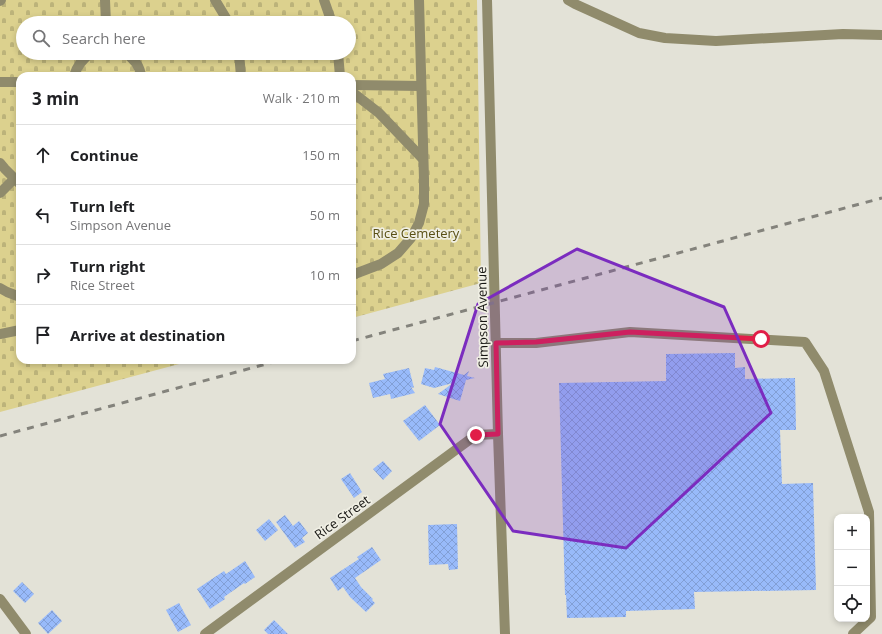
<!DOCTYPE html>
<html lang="en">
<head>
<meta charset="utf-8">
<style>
	body { margin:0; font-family:"Open Sans",sans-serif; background:#f6f6f6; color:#202124 }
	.controls { position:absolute; right:12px; bottom:12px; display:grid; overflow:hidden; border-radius:8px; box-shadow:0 2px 6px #0003 }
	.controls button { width:36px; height:36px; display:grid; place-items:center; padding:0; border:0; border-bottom:1px solid #e0e0e0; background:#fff; color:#202124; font:20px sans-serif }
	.stop { position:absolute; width:12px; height:12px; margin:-9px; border:3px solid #e11d48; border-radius:50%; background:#fff }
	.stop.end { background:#e11d48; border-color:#fff; box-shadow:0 1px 4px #0008 }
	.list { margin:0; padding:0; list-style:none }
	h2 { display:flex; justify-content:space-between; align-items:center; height:52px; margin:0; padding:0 16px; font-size:17px }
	h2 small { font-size:13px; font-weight:400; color:#757577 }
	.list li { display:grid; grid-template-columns:26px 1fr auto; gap:12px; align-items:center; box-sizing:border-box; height:60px; padding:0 16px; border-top:1px solid #e0e0e0 }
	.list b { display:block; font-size:15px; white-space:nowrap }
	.list p { margin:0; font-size:13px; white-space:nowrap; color:#757577 }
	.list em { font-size:13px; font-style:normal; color:#757577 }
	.icon { flex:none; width:22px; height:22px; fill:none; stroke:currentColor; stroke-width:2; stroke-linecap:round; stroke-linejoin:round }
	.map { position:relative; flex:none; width:882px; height:634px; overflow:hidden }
	.search { position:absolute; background:#fff; box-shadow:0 2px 6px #0003; left:16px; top:16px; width:340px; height:44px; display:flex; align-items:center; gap:10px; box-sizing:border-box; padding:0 14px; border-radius:22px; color:#757577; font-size:15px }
	.panel { position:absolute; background:#fff; box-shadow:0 2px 6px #0003; left:16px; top:72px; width:340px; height:292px; border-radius:12px }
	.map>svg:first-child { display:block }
	.cemetery { fill:url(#cemetery-stones); fill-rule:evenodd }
	.building { fill:url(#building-cross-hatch) }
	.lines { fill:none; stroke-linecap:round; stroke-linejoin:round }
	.minor { stroke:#908b6c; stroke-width:10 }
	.rail { stroke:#84837c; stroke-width:3; stroke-dasharray:7 7; stroke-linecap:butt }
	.route { stroke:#e11d48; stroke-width:5 }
	.marked { fill:#7b2cbf; fill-opacity:0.2; stroke:#7b2cbf; stroke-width:3; stroke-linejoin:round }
	.labels { text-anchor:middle; stroke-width:3.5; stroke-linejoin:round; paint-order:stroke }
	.park-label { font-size:13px; fill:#594f14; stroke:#f0efe4 }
	.street-label { font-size:13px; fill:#171613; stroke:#f0efe4 }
</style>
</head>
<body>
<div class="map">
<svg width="882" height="634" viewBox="0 0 882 634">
	<defs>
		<pattern id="cemetery-stones" width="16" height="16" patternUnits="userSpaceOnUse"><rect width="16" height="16" fill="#dcd18e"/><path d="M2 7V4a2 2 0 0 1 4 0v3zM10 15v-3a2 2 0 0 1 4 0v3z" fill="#bcb37a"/></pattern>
		<pattern id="building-cross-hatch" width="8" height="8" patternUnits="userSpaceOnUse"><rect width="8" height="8" fill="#98bafa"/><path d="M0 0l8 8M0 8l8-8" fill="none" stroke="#829fd5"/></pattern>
	</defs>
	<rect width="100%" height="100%" fill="#e3e2d7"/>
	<!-- cemetery -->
	<path class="cemetery" d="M 0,0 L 477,0 L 481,283 L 352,318 L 352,76 L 20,76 L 20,360 L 194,360 L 0,412 ZM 23,23 L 349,23 L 349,53 L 23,53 Z"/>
	<!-- building -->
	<g class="building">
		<polygon points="735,353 735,368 745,367 745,379 795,378 796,430 780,430 782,484 813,483 816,590 694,592 695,609 626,611 626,617 567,618 566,595 565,595 559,383 666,381 666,354"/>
		<polygon points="435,367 464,375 469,371 467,376 475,378 466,380 460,401 438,394 453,383 434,388 421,384 425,368 434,370"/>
		<polygon points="409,368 414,388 411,387 415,393 391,399 390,394 373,398 369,383 385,379 383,374"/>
		<polygon points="425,405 440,425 419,441 403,421"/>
		<polygon points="383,461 392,471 383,480 373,469"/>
		<polygon points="350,473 362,492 354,498 341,479"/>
		<polygon points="285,515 293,526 299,521 308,533 302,538 305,542 295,548 276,522"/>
		<polygon points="269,519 278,530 265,541 256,530"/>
		<polygon points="457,524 458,569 449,570 448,564 429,565 428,525"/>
		<polygon points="372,547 381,560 355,578 361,587 373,599 372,600 375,603 366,612 350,597 343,587 338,591 330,578 359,559 357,557"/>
		<polygon points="245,561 255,577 245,584 244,583 224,597 225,599 210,609 197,589 224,571 226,574"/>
		<polygon points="22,582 34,594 25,603 13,591"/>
		<polygon points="179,603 191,625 178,632 166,610"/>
		<polygon points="52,610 62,621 48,634 38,623"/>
		<polygon points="274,620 288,634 268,634 264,630"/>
	</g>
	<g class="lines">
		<!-- minor -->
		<g class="minor">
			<polyline points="105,0 106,23"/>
			<polyline points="215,0 229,23"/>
			<polyline points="324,0 332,23"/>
			<polyline points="487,0 498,434 505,634"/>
			<polyline points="568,0 575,4 639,33 665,38 716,41 843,34 882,35"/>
			<polyline points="0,1 1,0"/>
			<path d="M 125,53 C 133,58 140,66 141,76"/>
			<polyline points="239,53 241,76"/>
			<polyline points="338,53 340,76"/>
			<path d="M 74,76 C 77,66 82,59 91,53"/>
			<polyline points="0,82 20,82"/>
			<polyline points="352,85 421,86"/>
			<polyline points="352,92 379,113 423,159"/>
			<polyline points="0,163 5,169 20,184"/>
			<polyline points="0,193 14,179"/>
			<polyline points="352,275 381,264 398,253 411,238 419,223 424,204 424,179 419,0"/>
			<polyline points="0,288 7,292 20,297"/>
			<polyline points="0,334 20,330"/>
			<polyline points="496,343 536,343 630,332 805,342 824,371 869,512 871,617 853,634"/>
			<polyline points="0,599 26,634"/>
			<polyline points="205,634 476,435 498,434"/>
		</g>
		<!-- rail -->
		<g class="rail">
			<polyline points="352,341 882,198"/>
			<polyline points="0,436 281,360"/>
		</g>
	</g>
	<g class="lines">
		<!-- route -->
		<polyline class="route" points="476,435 498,434 496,343 536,342 630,332 761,339"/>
	</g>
	<!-- marked area -->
	<path class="marked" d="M 577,249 L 724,307 L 771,413 L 626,548 L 513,531 L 440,424 L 478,304 Z"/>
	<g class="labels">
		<!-- park labels -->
		<g class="park-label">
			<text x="416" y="238">Rice Cemetery</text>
		</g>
		<!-- street labels -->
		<g class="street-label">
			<text transform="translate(482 317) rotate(-91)" y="5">Simpson Avenue</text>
			<text transform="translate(342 517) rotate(-36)" y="5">Rice Street</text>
		</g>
	</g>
</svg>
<div class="controls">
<button>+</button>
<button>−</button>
<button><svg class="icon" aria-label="locate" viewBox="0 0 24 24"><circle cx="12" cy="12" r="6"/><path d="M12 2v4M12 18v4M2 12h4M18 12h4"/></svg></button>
</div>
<div class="stop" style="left:761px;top:339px"></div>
<div class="stop end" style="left:476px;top:435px"></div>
<div class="search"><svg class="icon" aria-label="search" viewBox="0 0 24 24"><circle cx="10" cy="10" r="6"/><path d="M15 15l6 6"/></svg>Search here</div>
<section class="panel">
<h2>3 min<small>Walk · 210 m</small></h2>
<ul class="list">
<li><svg class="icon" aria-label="ahead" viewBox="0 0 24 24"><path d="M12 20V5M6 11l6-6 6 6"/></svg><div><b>Continue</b></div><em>150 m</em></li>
<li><svg class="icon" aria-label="left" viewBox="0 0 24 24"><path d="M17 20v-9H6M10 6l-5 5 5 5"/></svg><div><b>Turn left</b><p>Simpson Avenue</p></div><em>50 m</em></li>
<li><svg class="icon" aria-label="right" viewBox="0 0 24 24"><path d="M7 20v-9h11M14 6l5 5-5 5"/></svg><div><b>Turn right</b><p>Rice Street</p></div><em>10 m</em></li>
<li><svg class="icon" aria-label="arrive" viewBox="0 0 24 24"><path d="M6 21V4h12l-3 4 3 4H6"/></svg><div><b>Arrive at destination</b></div></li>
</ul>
</section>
</div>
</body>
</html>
